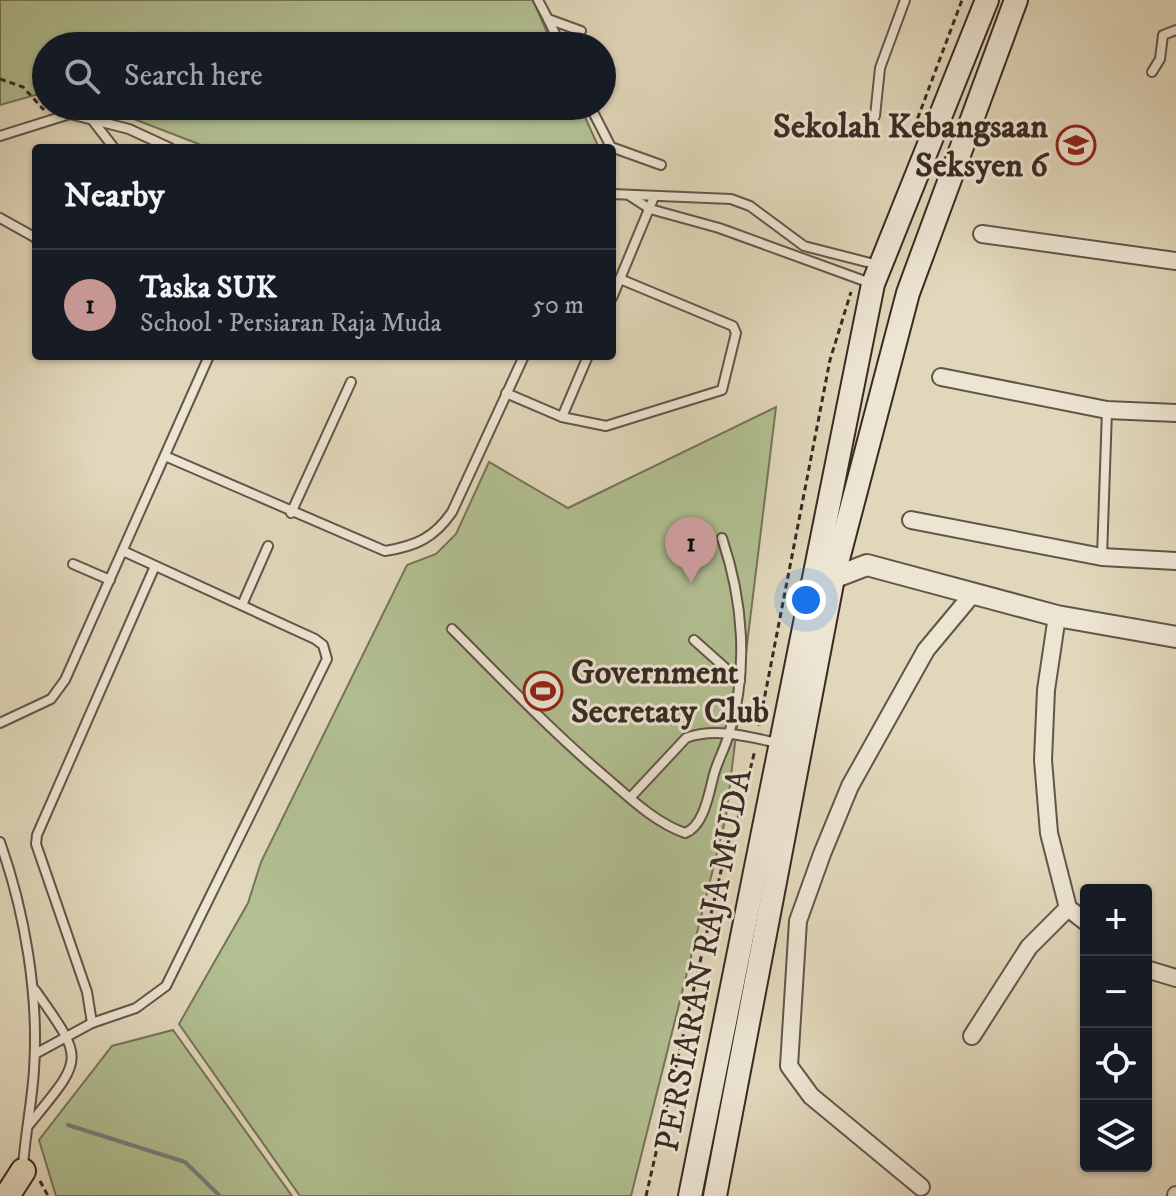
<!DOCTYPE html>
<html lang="en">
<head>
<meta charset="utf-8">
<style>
	body { margin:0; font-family:"IM FELL DW Pica",serif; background:#20242c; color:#f1f3f6 }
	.controls { position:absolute; right:24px; bottom:24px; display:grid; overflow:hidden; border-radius:8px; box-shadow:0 2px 6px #0004 }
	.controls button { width:72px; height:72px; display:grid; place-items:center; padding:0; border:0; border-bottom:2px solid #363941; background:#171b24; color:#f1f3f6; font:40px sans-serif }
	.you { position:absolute; left:806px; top:600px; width:28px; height:28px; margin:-20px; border:6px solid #fff; border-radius:50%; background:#1a73e8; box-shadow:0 0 0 12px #1a73e833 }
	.badge { display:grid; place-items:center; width:52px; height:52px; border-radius:50%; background:#c59692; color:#111; font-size:26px; font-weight:700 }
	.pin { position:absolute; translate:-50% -66px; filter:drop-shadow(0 2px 4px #0008) }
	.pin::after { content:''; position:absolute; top:42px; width:28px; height:24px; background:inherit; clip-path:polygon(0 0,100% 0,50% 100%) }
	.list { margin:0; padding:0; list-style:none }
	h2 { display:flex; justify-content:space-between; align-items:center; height:104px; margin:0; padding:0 32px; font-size:34px }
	h2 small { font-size:26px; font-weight:400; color:#9ea1a6 }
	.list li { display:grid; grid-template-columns:52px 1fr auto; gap:24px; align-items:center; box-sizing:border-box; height:112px; padding:0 32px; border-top:2px solid #363941 }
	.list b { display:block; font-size:30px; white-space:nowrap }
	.list p { margin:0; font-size:26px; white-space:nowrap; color:#9ea1a6 }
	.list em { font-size:26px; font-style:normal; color:#9ea1a6 }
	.icon { flex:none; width:44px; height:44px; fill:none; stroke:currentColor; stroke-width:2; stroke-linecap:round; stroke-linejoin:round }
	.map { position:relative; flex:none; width:1176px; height:1196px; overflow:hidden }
	.search { position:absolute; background:#171b24; box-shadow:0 2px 6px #0004; left:32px; top:32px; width:584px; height:88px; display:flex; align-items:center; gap:20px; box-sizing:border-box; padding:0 28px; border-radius:44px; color:#9ea1a6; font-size:30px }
	.panel { position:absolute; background:#171b24; box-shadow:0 2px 6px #0004; left:32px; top:144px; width:584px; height:216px; border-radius:8px }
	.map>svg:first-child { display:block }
	.green { fill:#b1bf91; stroke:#75745a; stroke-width:2 }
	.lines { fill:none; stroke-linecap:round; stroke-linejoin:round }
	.stream { stroke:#737f7f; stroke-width:4 }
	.service-casing { stroke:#63554a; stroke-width:12 }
	.minor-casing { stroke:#63554a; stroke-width:20 }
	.tertiary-casing { stroke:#63554a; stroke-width:24 }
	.secondary-casing { stroke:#392a24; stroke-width:26 }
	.primary-casing { stroke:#392a24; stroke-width:28 }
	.path { stroke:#392a24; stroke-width:3; stroke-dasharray:6 4; stroke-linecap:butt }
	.service { stroke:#ece5d2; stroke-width:8 }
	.minor { stroke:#ece5d2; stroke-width:16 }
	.tertiary { stroke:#ece5d2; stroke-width:20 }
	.secondary { stroke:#ece5d2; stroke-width:22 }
	.primary { stroke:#e1d7ba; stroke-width:24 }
	.labels { text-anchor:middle; stroke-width:6; stroke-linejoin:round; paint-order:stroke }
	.poi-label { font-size:34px; font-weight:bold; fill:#392a24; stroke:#ece5d2; text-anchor:end }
	.street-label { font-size:34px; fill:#392a24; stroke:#ece5d2 }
</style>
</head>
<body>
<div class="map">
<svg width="1176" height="1196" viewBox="0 0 1176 1196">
	<rect width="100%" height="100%" fill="#e1d7ba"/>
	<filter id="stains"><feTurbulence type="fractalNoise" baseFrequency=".0025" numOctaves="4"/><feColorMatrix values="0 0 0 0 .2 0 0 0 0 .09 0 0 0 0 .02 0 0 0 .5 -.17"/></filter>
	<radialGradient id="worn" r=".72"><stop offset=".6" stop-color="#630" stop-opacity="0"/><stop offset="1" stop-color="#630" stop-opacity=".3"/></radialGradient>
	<!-- green -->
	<g class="green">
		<polygon points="0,0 533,0 553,46 46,46 46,92 0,105"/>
		<polygon points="100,106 580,106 599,148 209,148"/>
		<polygon points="776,407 726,817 631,1196 300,1196 179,1024 248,903 261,862 407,565 436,554 456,534 489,462 568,508"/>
		<polygon points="173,1030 292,1196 56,1196 39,1140 112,1046"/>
	</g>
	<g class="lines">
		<!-- stream -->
		<polyline class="stream" points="68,1125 185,1162 220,1196"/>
		<defs>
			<g id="service">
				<polyline points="538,0 548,19 581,31"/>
				<polyline points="548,19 561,46"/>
				<polyline points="1152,72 1160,59 1163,35 1176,30"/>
				<polyline points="590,106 611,147 661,165"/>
				<polyline points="875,116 880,68 905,0"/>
				<polyline points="90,117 114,148"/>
				<polyline points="0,136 70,114 129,129 170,148"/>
				<polyline points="612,194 731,199 750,206 804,246 878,265"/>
				<polyline points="630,196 650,209 719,228 873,284"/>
				<polyline points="0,218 36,238"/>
				<polyline points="612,298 654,197"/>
				<polyline points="506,393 562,417 606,426 722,390 736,333 733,326 620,279"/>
				<polyline points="562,417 588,356"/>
				<path d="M 165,456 L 385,551 C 416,546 434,538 452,512 L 524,356"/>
				<polyline points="291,513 351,382"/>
				<polyline points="1102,557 1107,410"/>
				<polyline points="73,564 110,580"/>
				<polyline points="242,605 268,546"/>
				<path d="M 452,629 C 503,680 553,733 609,780 C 631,799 656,823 685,833 C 704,826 709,793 714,774 C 718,760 725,748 729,734 C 749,670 743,600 722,538"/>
				<polyline points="694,640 740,681"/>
				<polyline points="0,723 51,699 65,680 209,356"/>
				<path d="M 630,798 L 686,738 C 715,727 749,737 778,743"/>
				<path d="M 0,842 C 25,912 39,996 34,1070 C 32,1103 25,1135 23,1167"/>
				<polyline points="92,1023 87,992 36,844 37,835 155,566"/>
				<polyline points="35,1054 92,1023 136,1008 166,986 327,659 323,645 315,639 123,551"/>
				<path d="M 28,1126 C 84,1057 86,1062 35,990"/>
			</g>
			<g id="minor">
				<polyline points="982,234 1176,261"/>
				<polyline points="941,377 1107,410 1176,413"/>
				<polyline points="911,520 1102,557 1176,561"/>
				<polyline points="1057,616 1046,690 1043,760 1049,833 1068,908 1086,922"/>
				<polyline points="1146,969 1176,978"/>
				<polyline points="972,1036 1029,947 1068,908"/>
				<polyline points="921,1187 811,1096 789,1066 798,921 822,854 850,786 926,650 971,596"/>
				<polyline points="1176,1196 1176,1195"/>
			</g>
			<polyline id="tertiary" points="833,578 867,565 1057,616 1176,637"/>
			<g id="secondary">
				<polyline points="690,1196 873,284 987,0"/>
				<polyline points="715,1196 833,578 908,293 1016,0"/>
			</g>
			<polyline id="primary" points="7,1196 23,1171"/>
		</defs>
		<!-- service casing -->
		<use href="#service" class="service-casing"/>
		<!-- minor casing -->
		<use href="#minor" class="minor-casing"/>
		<!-- tertiary casing -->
		<use href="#tertiary" class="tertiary-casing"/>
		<!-- secondary casing -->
		<use href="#secondary" class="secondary-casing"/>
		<!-- primary casing -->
		<use href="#primary" class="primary-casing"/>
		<!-- path -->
		<g class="path">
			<polyline points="0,79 23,87 44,110"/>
			<polyline points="914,128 962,0"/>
			<polyline points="759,726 830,360 851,292"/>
			<polyline points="40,1181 48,1196"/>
			<polyline points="646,1196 727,845 737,823 755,750"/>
		</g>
		<!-- service -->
		<use href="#service" class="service"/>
		<!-- minor -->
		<use href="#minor" class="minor"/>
		<!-- tertiary -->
		<use href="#tertiary" class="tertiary"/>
		<!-- secondary -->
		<use href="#secondary" class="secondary"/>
		<!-- primary -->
		<use href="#primary" class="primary"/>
	</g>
	<!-- icons -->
	<defs>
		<symbol id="school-ring" viewBox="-11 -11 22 22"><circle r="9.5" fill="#ece5d2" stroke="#8f2418" stroke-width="1.5"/><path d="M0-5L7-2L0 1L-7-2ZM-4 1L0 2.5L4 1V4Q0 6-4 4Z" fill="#8f2418"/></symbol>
		<symbol id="stadium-ring" viewBox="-11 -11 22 22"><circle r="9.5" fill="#ece5d2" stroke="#8f2418" stroke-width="1.5"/><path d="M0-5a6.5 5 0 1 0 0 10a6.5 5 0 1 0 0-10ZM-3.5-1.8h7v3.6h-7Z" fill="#8f2418"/></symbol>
	</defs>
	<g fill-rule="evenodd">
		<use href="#school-ring" x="1054" y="123" width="44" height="44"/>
		<use href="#stadium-ring" x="521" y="669" width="44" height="44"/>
	</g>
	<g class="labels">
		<!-- poi labels -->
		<g class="poi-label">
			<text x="1048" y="137">Sekolah Kebangsaan<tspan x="1048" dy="39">Seksyen 6</tspan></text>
			<text x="571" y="683" text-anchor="start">Government<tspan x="571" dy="39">Secretaty Club</tspan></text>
		</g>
		<!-- street labels -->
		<g class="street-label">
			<text transform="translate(702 960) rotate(-79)" y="12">PERSIARAN RAJA MUDA</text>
		</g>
	</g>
	<rect width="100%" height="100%" filter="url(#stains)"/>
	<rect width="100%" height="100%" fill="url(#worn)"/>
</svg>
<div class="controls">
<button>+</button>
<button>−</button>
<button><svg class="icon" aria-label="locate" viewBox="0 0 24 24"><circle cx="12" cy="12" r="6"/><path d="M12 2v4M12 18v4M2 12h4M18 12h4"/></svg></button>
<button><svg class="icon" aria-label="layers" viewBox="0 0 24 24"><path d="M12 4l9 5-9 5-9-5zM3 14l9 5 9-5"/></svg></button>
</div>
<div class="you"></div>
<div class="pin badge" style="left:691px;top:583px">1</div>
<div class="search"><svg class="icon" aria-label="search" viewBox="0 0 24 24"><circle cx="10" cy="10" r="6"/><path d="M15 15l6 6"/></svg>Search here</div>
<section class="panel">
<h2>Nearby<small></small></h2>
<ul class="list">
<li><span class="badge">1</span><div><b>Taska SUK</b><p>School · Persiaran Raja Muda</p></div><em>50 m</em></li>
</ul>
</section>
</div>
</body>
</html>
